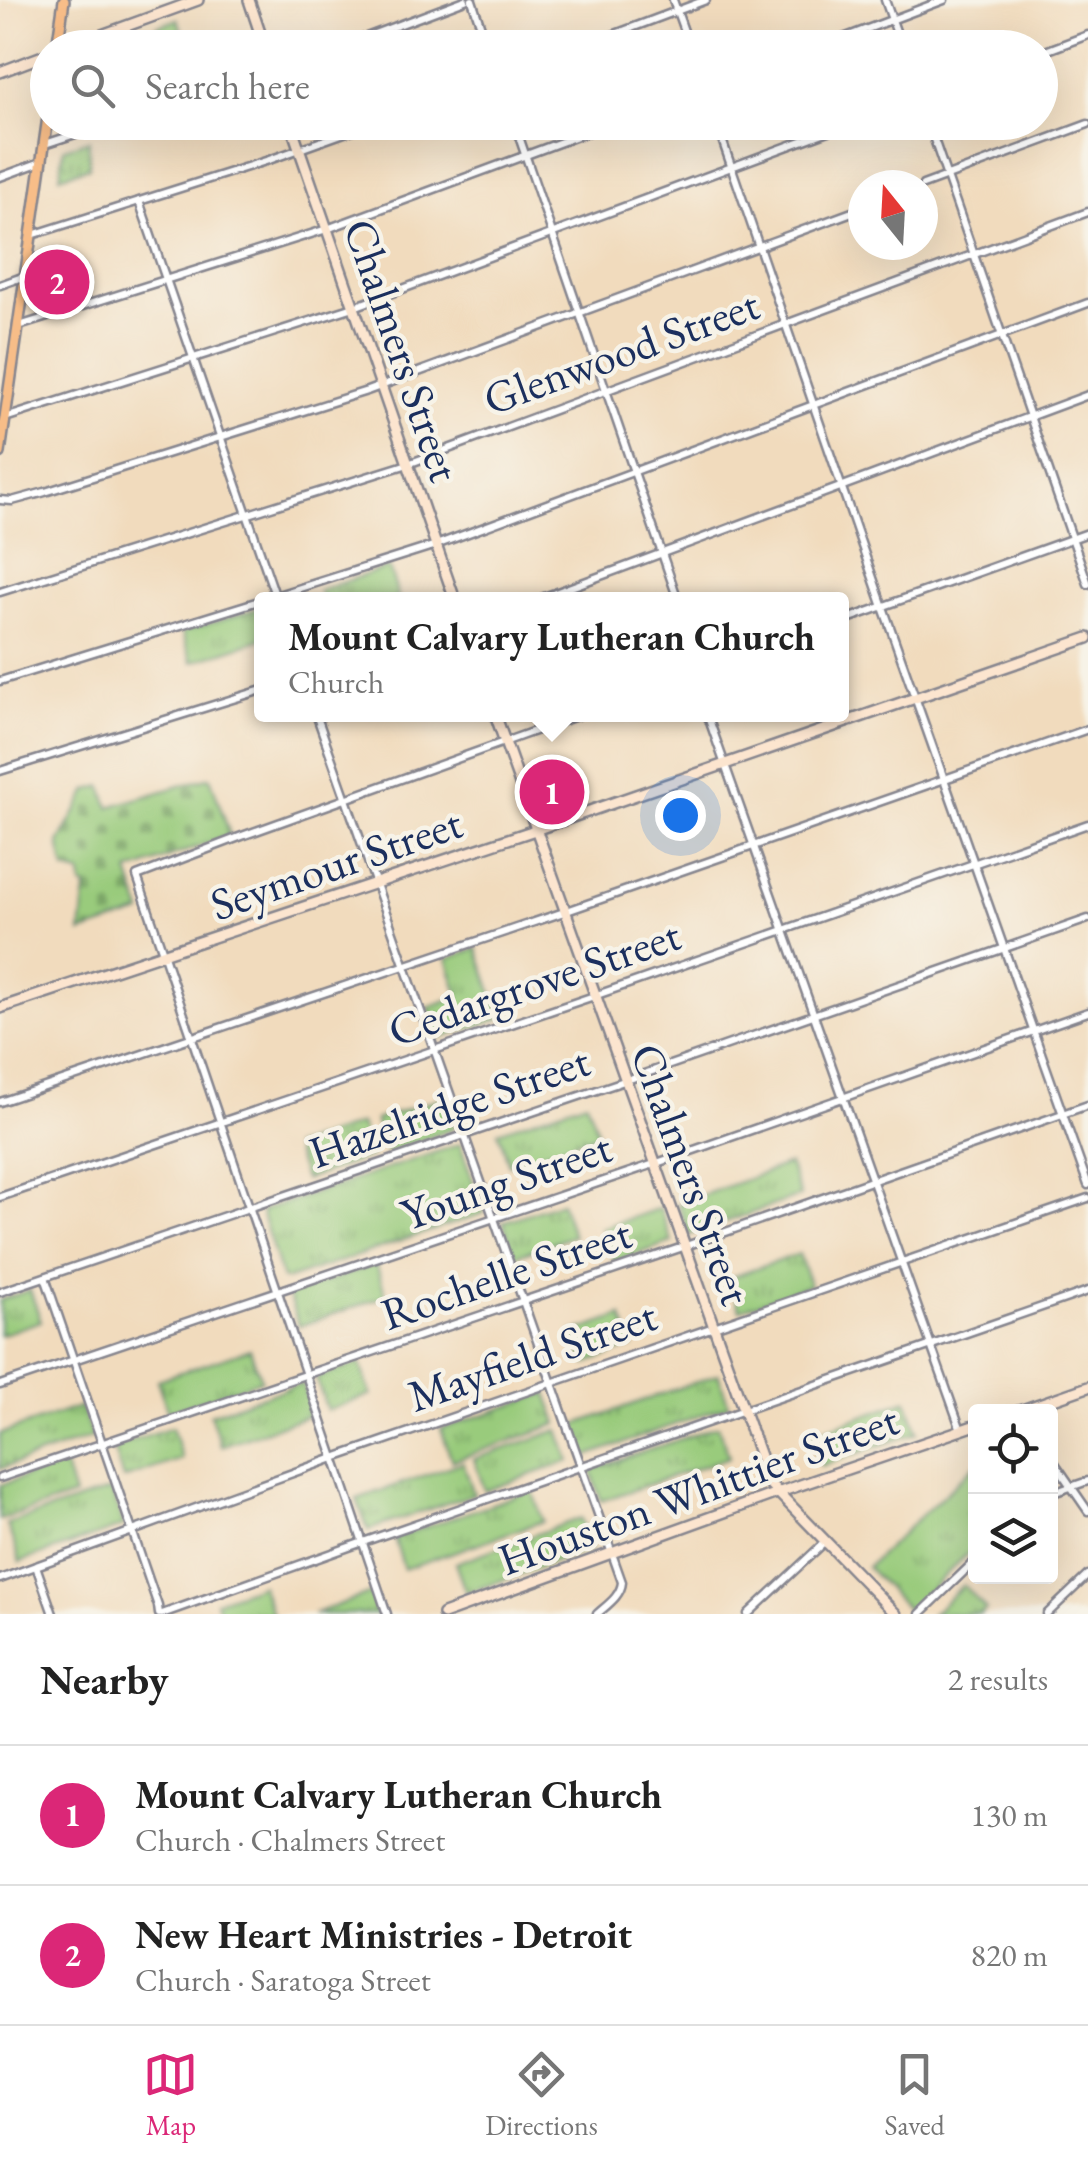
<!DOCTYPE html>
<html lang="en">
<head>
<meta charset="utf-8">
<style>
	body { margin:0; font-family:"EB Garamond",serif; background:#f2f2f2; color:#222 }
	.controls { position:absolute; right:30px; bottom:30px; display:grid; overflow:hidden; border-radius:10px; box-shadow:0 10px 40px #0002 }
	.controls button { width:90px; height:90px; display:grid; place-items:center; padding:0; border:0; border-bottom:2px solid #e0e0e0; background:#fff; color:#222; font:50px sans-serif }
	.compass { position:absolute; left:848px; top:170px; width:90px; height:90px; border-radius:50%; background:#fff; box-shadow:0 10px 40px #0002; rotate:342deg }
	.you { position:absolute; left:680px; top:815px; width:35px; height:35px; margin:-25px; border:8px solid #fff; border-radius:50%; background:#1a73e8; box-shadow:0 0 0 15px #1a73e833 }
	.badge { display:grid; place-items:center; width:65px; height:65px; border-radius:50%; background:#db2777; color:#fff; font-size:32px; font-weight:700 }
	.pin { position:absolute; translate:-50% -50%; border:5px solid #fff; box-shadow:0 2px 10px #0006 }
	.popup { position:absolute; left:254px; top:592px; width:595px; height:130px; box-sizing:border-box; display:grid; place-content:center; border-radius:10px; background:#fff; filter:drop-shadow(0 2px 8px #0005); font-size:32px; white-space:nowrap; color:#767676 }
	.popup b { font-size:38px; color:#222 }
	.popup::after { content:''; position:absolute; left:50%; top:100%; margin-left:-20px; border:20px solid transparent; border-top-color:#fff }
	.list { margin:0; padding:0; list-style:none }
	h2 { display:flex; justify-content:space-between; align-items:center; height:130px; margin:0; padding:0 40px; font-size:42px }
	h2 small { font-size:32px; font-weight:400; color:#767676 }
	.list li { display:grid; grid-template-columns:65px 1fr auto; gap:30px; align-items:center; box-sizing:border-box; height:140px; padding:0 40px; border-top:2px solid #e0e0e0 }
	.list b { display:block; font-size:38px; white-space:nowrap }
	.list p { margin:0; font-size:32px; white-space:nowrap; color:#767676 }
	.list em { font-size:32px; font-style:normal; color:#767676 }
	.icon { flex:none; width:55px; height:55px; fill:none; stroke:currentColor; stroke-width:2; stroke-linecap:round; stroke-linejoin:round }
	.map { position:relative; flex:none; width:1088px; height:1614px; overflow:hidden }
	.search { position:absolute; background:#fff; box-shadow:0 10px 40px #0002; left:30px; right:30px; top:30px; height:110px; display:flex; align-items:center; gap:25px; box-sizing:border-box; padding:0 35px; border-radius:55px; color:#767676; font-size:38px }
	.sheet { height:410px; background:#fff }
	nav { display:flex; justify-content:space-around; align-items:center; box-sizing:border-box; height:140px; border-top:2px solid #e0e0e0; background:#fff; font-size:28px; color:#767676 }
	nav a { display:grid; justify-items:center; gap:5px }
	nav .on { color:#db2777 }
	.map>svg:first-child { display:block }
	.grass { fill:url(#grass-tufts); stroke:#5a7d6c; stroke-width:2.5 }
	.cemetery { fill:url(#cemetery-stones); stroke:#5a7d6c; stroke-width:2.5 }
	.park { fill:#99cb7b; stroke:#5a7d6c; stroke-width:2.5 }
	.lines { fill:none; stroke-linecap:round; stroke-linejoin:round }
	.street-casing { stroke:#86858e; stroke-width:11 }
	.secondary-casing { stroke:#86858e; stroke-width:14 }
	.primary-casing { stroke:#86858e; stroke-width:14 }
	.street { stroke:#fff; stroke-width:6 }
	.secondary { stroke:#fce5cf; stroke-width:9 }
	.primary { stroke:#f7bd88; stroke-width:9 }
	.labels { text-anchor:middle; stroke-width:9; stroke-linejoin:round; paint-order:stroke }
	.street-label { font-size:45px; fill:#1b2f5e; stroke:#f7f3e8 }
</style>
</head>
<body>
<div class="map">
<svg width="1088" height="1614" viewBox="0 0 1088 1614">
	<defs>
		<pattern id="grass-tufts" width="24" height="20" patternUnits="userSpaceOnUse" patternTransform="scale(2.5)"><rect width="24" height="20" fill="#99cb7b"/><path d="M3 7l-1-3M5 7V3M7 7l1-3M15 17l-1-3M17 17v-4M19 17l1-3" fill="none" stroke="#7ca568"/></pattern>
		<pattern id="cemetery-stones" width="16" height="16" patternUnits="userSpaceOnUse" patternTransform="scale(2.5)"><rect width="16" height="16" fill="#99cb7b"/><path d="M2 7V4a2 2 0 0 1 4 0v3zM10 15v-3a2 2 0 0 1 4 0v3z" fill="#7ca568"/></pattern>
	</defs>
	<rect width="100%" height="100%" fill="#f7f3e8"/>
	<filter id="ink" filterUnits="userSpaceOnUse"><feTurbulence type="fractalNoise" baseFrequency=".01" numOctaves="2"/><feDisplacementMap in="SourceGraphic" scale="20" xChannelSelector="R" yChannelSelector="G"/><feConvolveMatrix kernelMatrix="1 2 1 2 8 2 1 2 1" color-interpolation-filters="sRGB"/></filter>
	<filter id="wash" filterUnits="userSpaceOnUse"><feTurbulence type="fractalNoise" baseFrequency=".0048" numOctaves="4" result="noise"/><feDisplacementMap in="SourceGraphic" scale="40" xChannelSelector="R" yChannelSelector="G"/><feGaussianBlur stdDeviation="2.25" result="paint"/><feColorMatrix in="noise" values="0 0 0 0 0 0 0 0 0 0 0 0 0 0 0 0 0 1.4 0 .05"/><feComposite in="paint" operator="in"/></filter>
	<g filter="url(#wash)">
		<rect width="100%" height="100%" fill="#f1dbbd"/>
		<!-- grass -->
		<g class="grass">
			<polygon points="89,140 89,167 60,176 64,148"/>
			<polygon points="389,567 399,599 322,599 319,590"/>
			<polygon points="262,607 262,639 192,662 182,632"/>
			<polygon points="477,948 501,1018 439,1039 428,1007 459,996 447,959"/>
			<polygon points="443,1097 454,1129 386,1152 375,1120"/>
			<polygon points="586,1101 598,1134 509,1164 498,1131"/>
			<polygon points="360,1124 372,1156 304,1180 293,1147"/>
			<polygon points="460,1144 484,1213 285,1280 282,1279 261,1211"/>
			<polygon points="789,1164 800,1196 689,1235 678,1204"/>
			<polygon points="561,1202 573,1236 515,1256 503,1222"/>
			<polygon points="660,1208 672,1242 614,1262 602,1228"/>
			<polygon points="799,1254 810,1285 740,1310 729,1278"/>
			<polygon points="376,1264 386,1296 299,1326 288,1295"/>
			<polygon points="30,1290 41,1321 0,1335 0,1300"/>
			<polygon points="622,1316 633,1347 585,1364 573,1333"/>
			<polygon points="250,1349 261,1380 168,1412 157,1380"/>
			<polygon points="360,1363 371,1395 327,1410 316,1378"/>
			<polygon points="718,1374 729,1405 585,1457 574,1425"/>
			<polygon points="302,1383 313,1414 221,1446 210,1414"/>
			<polygon points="547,1393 558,1424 452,1461 441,1429"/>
			<polygon points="907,1400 918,1432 821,1466 810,1435"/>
			<polygon points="81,1406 92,1437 0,1469 0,1434"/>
			<polygon points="718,1426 729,1457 601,1501 591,1470"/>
			<polygon points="172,1427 182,1459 123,1479 113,1447"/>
			<polygon points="559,1430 570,1461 485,1491 474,1459"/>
			<polygon points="463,1462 474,1494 368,1530 357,1499"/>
			<polygon points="64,1464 74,1496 0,1520 0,1485"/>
			<polygon points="975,1465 975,1547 908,1610 867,1567"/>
			<polygon points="111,1490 124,1526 20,1562 7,1524"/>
			<polygon points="532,1490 543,1521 404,1569 394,1538"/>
			<polygon points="581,1518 592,1549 466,1593 455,1563"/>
			<polygon points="261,1585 272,1614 220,1614 216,1601"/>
			<polygon points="963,1585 986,1609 981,1614 932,1614"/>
			<polygon points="371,1593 379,1614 313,1614"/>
		</g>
		<!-- cemetery -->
		<polygon class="cemetery" points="210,777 230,835 129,872 142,913 81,933 86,887 82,885 81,874 65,870 59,843 88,790 102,786 109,807"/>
		<!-- park -->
		<polygon class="park" points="178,19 187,47 162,47 156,27"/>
	</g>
	<g filter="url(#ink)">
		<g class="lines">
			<defs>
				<g id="street">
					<polyline points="472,0 488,48"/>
					<polyline points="673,0 690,48"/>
					<polyline points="885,0 902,48"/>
					<polyline points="337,48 465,0"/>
					<polyline points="578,48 706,0"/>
					<polyline points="817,48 944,0"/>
					<polyline points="1040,53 1088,35"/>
					<polyline points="514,122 678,600"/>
					<polyline points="716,122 883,607 1088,1185"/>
					<polyline points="928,122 1088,584"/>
					<polyline points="45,144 112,122"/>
					<polyline points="0,177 41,162"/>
					<polyline points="923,185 1088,124"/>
					<polyline points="139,201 276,598"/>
					<polyline points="32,235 269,160 375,122"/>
					<polyline points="0,285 25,276"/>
					<polyline points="19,326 327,229 615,122"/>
					<polyline points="5,418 354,307 853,122"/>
					<polyline points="0,500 12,501 45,492 367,391 863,208"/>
					<polyline points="0,592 408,464 1088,212"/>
					<polyline points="262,600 436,545 1088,303"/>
					<polyline points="536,600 1088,395"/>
					<polyline points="842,621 1088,533"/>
					<polyline points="0,681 262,600"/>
					<path d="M 316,714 L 622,1582 C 621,1596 607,1605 597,1614"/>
					<polyline points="707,714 961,1430"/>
					<polyline points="0,771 262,690"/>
					<polyline points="0,1102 564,912 1088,729"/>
					<polyline points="0,1197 594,996 1088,824"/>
					<polyline points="45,1277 158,1606 159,1614"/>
					<polyline points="0,1292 624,1081 1088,919"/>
					<polyline points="0,1385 654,1164 1088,1012"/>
					<polyline points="1050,1456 1088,1511"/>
					<polyline points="0,1478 683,1247 1088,1105"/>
					<polyline points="1050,1494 1088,1481"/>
					<polyline points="36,1566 53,1614"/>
					<polyline points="0,1579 334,1458 1088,1198"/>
					<polyline points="162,1614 363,1542 1088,1291"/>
					<polyline points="387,1614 137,876 242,836 582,714"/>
					<polyline points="748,1614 825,1542"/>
					<polyline points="920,1614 976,1560"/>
					<polyline points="1047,1614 1088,1575"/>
				</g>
				<g id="secondary">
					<polyline points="249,0 265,48"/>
					<polyline points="66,48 198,0"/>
					<polyline points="0,72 48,54"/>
					<polyline points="290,122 455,600"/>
					<polyline points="495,714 770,1484 896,1614"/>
					<polyline points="0,1008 535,830 1088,638"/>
					<polyline points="1016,1412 1088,1387"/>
					<polyline points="443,1614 777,1493 976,1425"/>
				</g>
				<g id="primary">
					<polyline points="57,48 64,0"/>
					<polyline points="0,453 48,117"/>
				</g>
			</defs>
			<!-- street casing -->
			<use href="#street" class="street-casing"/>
			<!-- secondary casing -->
			<use href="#secondary" class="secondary-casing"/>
			<!-- primary casing -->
			<use href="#primary" class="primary-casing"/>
			<!-- street -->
			<use href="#street" class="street"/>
			<!-- secondary -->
			<use href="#secondary" class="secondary"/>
			<!-- primary -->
			<use href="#primary" class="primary"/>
		</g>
	</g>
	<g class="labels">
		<!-- street labels -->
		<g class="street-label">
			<text transform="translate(403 350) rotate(71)" y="16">Chalmers Street</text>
			<text transform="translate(621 351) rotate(-20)" y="16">Glenwood Street</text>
			<text transform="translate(336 863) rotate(-19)" y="16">Seymour Street</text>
			<text transform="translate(534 982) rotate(-19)" y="16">Cedargrove Street</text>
			<text transform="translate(449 1106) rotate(-19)" y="16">Hazelridge Street</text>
			<text transform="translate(692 1174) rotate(70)" y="16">Chalmers Street</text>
			<text transform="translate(506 1180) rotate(-19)" y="16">Young Street</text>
			<text transform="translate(506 1273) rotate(-19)" y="16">Rochelle Street</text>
			<text transform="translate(532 1355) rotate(-19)" y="16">Mayfield Street</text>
			<text transform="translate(698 1489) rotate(-20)" y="16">Houston Whittier Street</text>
		</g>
	</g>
</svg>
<div class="controls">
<button><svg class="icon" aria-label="locate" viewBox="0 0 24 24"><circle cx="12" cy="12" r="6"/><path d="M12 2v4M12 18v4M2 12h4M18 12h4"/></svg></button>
<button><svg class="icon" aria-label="layers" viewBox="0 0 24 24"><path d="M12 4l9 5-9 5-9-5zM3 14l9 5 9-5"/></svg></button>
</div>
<svg class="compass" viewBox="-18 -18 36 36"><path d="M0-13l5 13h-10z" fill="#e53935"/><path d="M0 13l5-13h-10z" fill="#767676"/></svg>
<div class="you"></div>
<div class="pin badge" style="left:552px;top:792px">1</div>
<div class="popup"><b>Mount Calvary Lutheran Church</b>Church</div>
<div class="pin badge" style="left:57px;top:282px">2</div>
<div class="search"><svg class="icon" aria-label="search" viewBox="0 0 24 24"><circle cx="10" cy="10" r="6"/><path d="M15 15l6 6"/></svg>Search here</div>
</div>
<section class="sheet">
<h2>Nearby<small>2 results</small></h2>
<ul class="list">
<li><span class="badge">1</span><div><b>Mount Calvary Lutheran Church</b><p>Church · Chalmers Street</p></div><em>130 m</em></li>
<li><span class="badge">2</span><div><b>New Heart Ministries - Detroit</b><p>Church · Saratoga Street</p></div><em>820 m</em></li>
</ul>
</section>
<nav>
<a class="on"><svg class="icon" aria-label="map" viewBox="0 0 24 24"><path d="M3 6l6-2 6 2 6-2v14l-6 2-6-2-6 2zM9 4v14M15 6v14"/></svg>Map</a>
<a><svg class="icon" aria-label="directions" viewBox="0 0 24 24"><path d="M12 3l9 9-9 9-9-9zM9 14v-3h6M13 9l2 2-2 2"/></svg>Directions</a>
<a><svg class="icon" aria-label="saved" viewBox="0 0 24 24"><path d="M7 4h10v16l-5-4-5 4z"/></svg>Saved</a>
</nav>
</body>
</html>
